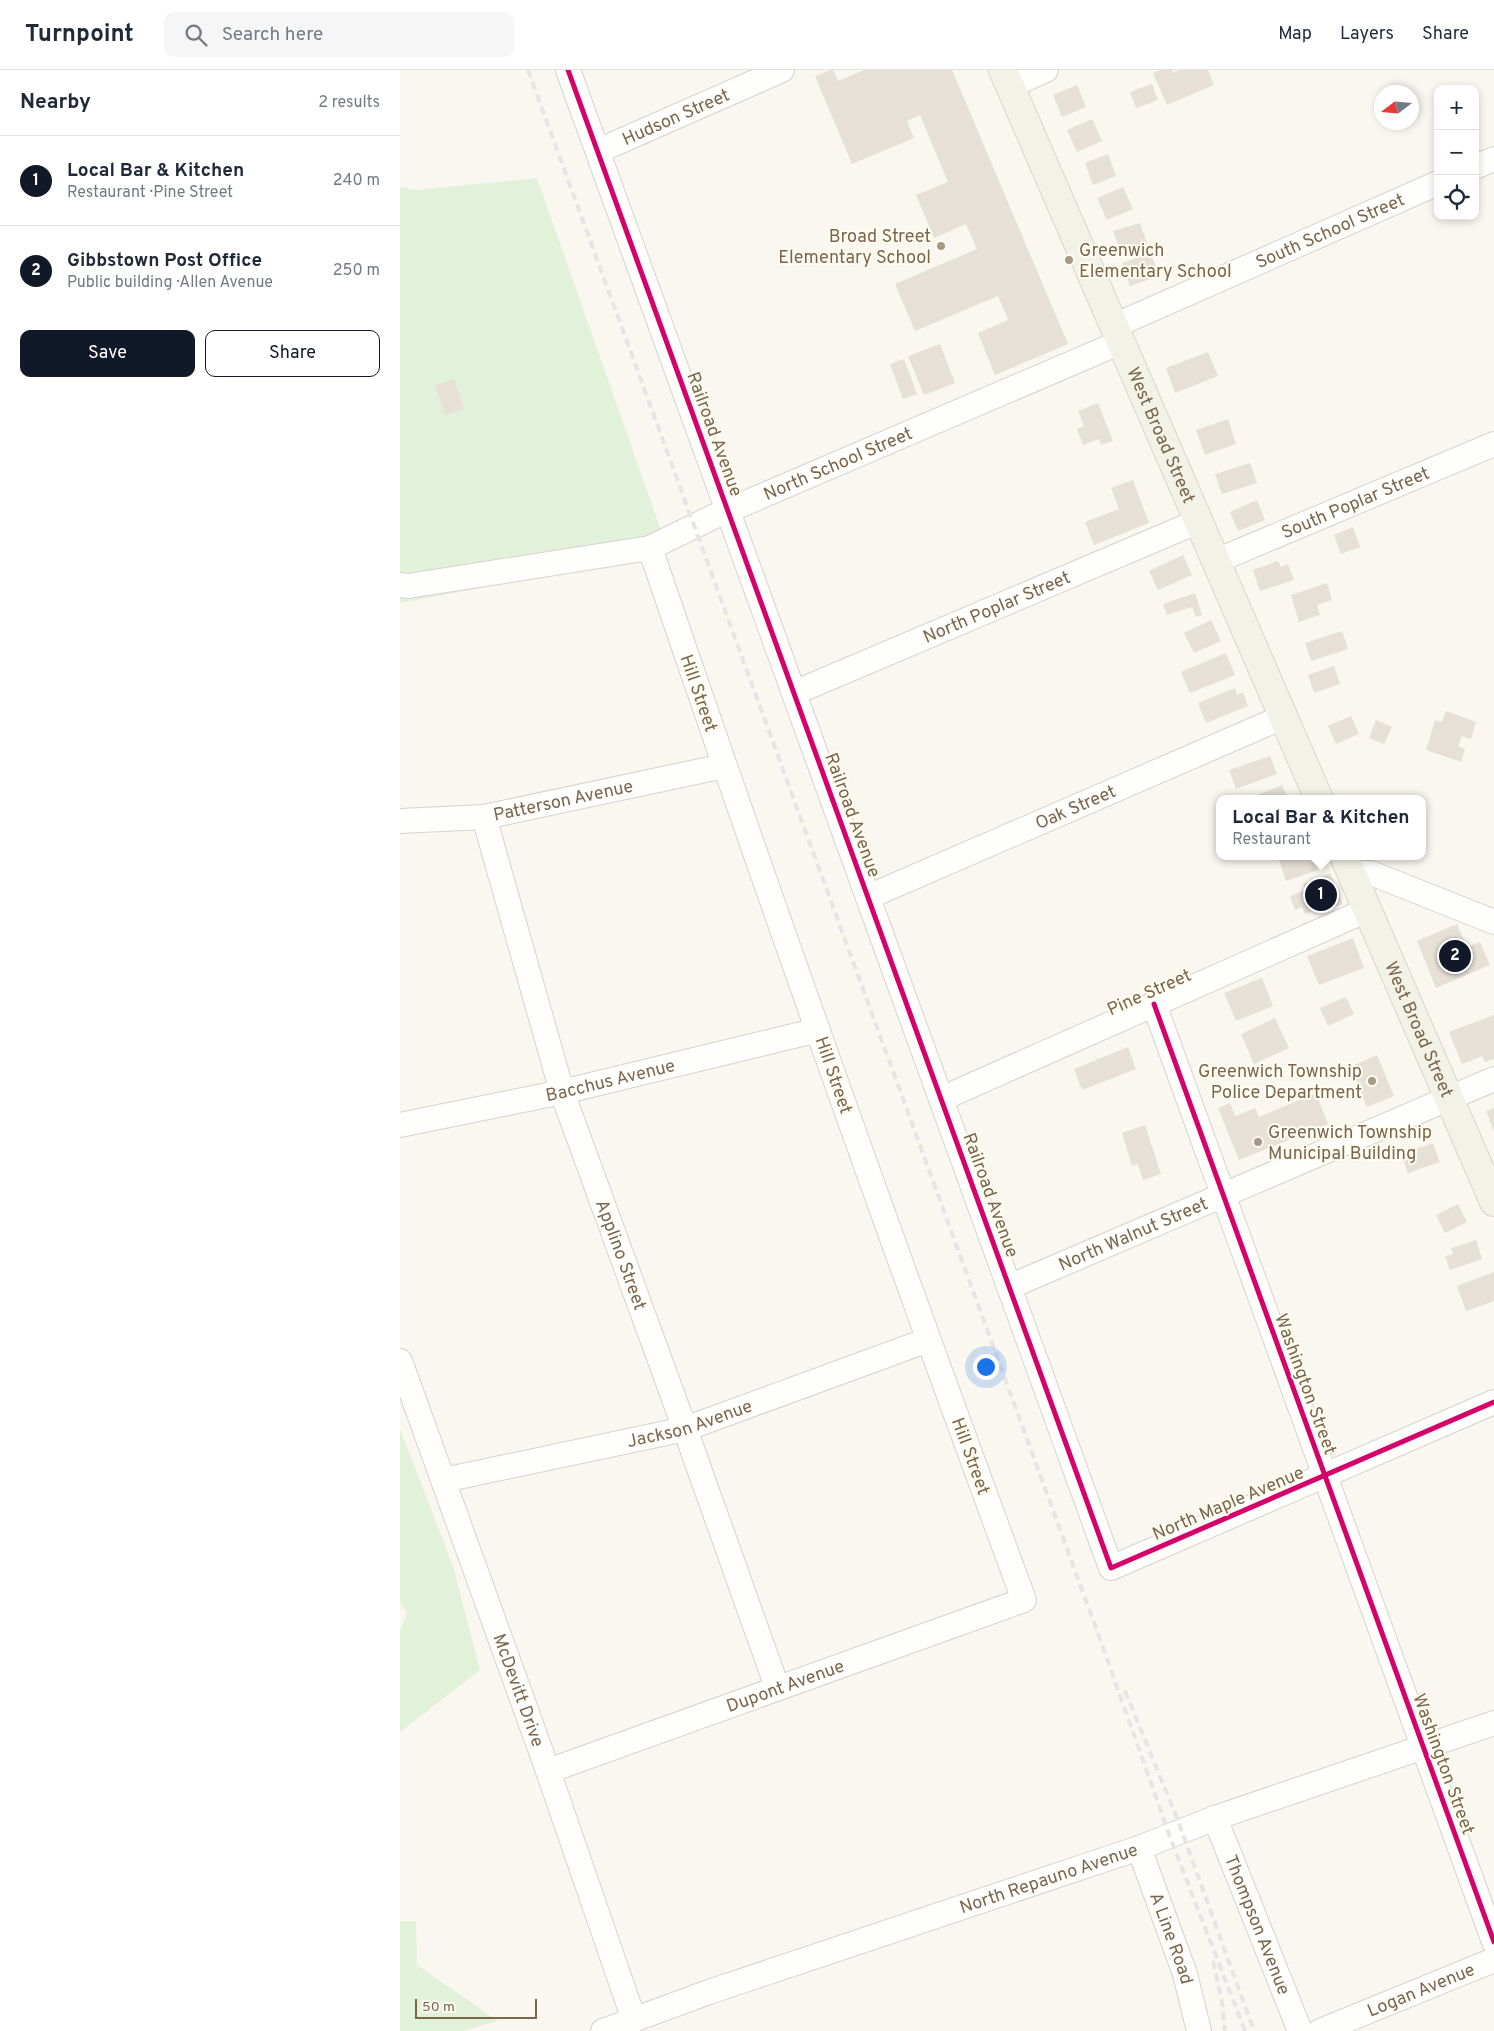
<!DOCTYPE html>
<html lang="en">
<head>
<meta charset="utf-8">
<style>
	body { margin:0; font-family:Overpass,sans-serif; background:#f6f6f7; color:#1f2937 }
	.controls { position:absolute; right:15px; top:15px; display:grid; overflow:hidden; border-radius:10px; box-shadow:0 2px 8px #0003 }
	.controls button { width:45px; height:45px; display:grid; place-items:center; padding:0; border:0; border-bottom:1px solid #e0e1e3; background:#fff; color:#1f2937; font:25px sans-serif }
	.compass { position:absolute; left:974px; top:15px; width:45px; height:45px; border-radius:50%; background:#fff; box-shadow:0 2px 8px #0003; rotate:254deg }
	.scale { position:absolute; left:15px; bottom:12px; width:122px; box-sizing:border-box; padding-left:5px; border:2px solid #7b664c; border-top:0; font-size:14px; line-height:18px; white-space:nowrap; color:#7b664c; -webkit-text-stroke:4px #fffdf2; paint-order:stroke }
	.you { position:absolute; left:585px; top:1296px; width:18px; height:18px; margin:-12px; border:4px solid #fff; border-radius:50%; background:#1a73e8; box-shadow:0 0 0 8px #1a73e833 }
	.badge { display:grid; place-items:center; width:32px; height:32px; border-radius:50%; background:#111827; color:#fff; font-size:16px; font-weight:700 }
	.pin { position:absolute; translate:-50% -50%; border:2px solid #fff; box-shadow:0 1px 5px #0006 }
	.popup { position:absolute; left:816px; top:725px; width:210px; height:65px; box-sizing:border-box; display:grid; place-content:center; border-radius:10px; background:#fff; filter:drop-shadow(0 1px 4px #0005); font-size:16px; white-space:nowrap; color:#747a83 }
	.popup b { font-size:19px; color:#1f2937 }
	.popup::after { content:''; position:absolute; left:50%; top:100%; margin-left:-10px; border:10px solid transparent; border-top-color:#fff }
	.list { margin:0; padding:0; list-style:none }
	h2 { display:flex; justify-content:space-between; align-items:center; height:65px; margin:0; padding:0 20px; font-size:21px }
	h2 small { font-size:16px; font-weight:400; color:#747a83 }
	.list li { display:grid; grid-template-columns:32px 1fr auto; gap:15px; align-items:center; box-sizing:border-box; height:90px; padding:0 20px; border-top:1px solid #e0e1e3 }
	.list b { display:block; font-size:19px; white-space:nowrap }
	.list p { margin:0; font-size:16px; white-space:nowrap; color:#747a83 }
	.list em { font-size:16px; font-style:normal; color:#747a83 }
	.actions { display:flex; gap:10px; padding:15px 20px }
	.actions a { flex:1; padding:11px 0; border:1px solid #111827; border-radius:10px; text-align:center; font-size:18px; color:#111827 }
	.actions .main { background:#111827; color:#fff }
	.icon { flex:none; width:28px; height:28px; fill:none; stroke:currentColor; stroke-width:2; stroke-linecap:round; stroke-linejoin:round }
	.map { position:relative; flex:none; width:1094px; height:1961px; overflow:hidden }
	header { display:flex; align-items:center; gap:30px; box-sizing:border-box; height:70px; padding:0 25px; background:#fff; border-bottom:1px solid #e0e1e3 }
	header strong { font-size:24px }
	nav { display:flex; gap:28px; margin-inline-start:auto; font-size:18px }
	.search { width:350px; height:45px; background:#f6f6f7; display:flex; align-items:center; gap:12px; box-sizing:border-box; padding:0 18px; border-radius:10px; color:#747a83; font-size:19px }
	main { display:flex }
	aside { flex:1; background:#fff }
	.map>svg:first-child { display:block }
	.green { fill:#e2f2da }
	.building { fill:#e6e0d6 }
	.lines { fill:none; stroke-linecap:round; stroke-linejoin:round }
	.minor-casing { stroke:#d8d3ca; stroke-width:26 }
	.major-casing { stroke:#dad4cb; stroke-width:30 }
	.minor { stroke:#fefefd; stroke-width:24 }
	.major { stroke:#f3f2e7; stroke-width:28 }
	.rail { stroke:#e7e4e6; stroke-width:4; stroke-dasharray:8 5; stroke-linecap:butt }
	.cycleway-casing { stroke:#fffdf2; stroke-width:8 }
	.cycleway { stroke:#d6006c; stroke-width:5 }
	.poi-dot { fill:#a79985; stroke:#fffdf2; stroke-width:2 }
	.labels { text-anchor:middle; stroke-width:4; stroke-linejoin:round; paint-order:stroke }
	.street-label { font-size:18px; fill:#7b664c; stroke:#fffdf2 }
	.poi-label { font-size:18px; fill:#7b664c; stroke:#fffdf2; text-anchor:end }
</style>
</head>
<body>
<header>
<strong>Turnpoint</strong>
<div class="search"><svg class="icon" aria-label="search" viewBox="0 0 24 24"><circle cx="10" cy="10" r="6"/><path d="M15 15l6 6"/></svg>Search here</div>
<nav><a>Map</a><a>Layers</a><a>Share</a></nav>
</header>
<main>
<aside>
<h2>Nearby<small>2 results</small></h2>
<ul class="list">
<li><span class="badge">1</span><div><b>Local Bar &amp; Kitchen</b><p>Restaurant · Pine Street</p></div><em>240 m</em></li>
<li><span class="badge">2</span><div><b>Gibbstown Post Office</b><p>Public building · Allen Avenue</p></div><em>250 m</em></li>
</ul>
<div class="actions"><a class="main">Save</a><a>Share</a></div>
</aside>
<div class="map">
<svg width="1094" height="1961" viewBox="0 0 1094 1961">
	<rect width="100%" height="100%" fill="#f9f7ef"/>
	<!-- green -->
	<g class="green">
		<polygon points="137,108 269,483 0,533 0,117 16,120"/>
		<polygon points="0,1359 53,1496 80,1600 0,1662 0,1562 7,1543 0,1531"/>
		<polygon points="0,1851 16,1851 17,1895 98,1951 62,1961 0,1961"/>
	</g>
	<!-- building -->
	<g class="building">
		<polygon points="430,0 433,0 438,11 464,0 552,0 668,274 595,305 578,263 608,250 598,226 515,261 495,214 577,179 566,154 534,168 516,125 548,112 520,45 507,51 514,68 452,94 415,6"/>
		<polygon points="760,0 772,0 773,3 780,0 808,0 814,15 767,35 753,3"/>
		<polygon points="752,14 758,30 736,38 730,22"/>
		<polygon points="677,15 686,37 662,47 653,25"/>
		<polygon points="692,49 702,71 677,82 667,60"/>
		<polygon points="708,84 716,106 693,115 685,93"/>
		<polygon points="723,117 733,139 707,150 697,128"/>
		<polygon points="740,153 747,174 721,183 713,161"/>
		<polygon points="751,183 759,206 730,216 722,193"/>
		<polygon points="540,274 555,313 524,325 508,286"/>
		<polygon points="808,282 818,306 775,323 766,298"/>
		<polygon points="504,289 517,324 503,329 490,294"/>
		<polygon points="54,309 64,339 45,345 35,315"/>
		<polygon points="698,333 713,371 701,375 699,369 683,375 677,359 684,356 678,341"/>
		<polygon points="828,349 836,374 805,385 796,360"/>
		<polygon points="850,393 857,413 822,424 815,404"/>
		<polygon points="733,410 749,453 694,475 685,452 719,439 711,418"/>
		<polygon points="857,430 865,450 838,461 830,442"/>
		<polygon points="953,457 960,477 941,484 934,465"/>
		<polygon points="783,485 792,505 758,520 749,501"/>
		<polygon points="878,491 881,497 888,494 894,510 860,521 853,500"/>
		<polygon points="927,513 932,530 917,535 920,545 899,552 891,525"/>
		<polygon points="795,523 802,545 796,547 792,537 767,545 763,534"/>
		<polygon points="811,550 821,571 794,583 784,563"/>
		<polygon points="942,561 948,579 911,591 905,573"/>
		<polygon points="826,583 835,605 790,623 781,602"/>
		<polygon points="934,596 940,614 914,623 908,605"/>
		<polygon points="835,618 837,625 843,622 848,636 806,653 798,633"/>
		<polygon points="1046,641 1076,652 1071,669 1062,666 1058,676 1065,679 1061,692 1026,680 1035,650 1042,652"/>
		<polygon points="951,646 959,664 936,674 928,656"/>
		<polygon points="976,650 992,657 984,674 969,668"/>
		<polygon points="870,686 877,704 836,719 829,700"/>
		<polygon points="882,715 888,729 848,729"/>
		<polygon points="890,786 913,786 918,800 886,811 879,790"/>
		<polygon points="930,803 943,834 924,841 922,837 905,844 902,837 895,840 890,826 905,820 903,814"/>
		<polygon points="1057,854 1067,877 1080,872 1090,895 1036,918 1017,871"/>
		<polygon points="953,868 964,898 919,915 907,886"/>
		<polygon points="862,908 873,936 836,951 824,923"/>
		<polygon points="946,927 954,944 928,956 920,938"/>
		<polygon points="1094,945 1094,989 1085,992 1082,986 1062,994 1049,962"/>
		<polygon points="875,948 889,978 854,994 841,964"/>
		<polygon points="728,977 736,999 682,1020 674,999"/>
		<polygon points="977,985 994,1026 967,1037 950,997"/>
		<polygon points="916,1023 928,1054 839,1090 818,1038 830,1033 835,1046 855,1038 859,1047"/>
		<polygon points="1094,1038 1094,1061 1086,1041"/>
		<polygon points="745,1055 761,1104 743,1110 738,1094 732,1096 722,1063"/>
		<polygon points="1033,1073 1040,1092 1008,1103 1001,1084"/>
		<polygon points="1058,1134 1067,1152 1045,1163 1036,1145"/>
		<polygon points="1076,1170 1082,1189 1050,1200 1045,1186 1053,1184 1051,1178"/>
		<polygon points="1094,1202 1094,1231 1066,1241 1057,1216"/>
	</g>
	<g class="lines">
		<defs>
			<g id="minor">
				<polyline points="168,0 711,1498 1094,1332"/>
				<polyline points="610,16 646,0"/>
				<path id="s1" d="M 198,81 L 382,0"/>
				<polyline points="1075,97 1094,89"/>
				<path id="s2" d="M 714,256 L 1038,113"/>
				<path id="s3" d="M 816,491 L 1094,374"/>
				<path id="s4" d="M 0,515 L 8,516 L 250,478 L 313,447 L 721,272"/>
				<path id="s5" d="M 394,623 L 799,451"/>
				<path id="s6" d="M 84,747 L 162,1022 L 285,1359 L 377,1617"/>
				<path id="s7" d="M 0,751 L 84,747 L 324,696"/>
				<polyline points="952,803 971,803 1094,852"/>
				<path id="s8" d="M 468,827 L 883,647"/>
				<polyline points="754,934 1094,1872"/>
				<polyline points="541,1029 967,840"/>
				<path id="s9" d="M 0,1055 L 162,1022 L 418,960"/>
				<path id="s10" d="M 609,1217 L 1094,1009"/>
				<path id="s11" d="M 0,1291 L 148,1701 L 234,1950"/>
				<path id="s12" d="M 44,1410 L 285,1359 L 528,1270"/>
				<path id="s13" d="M 148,1701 L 624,1530 C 495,1181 370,830 250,478"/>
				<path id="s14" d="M 815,1748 L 900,1961"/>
				<path id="s15" d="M 739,1778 L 785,1904 L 799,1961"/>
				<path id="s16" d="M 203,1961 L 309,1922 L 739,1778 L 815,1748 L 1094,1653"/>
				<path id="s17" d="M 920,1961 L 1094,1890"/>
			</g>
			<g id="major">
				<path id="s18" d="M 603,0 L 919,729"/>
				<path id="s19" d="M 944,786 L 1094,1132"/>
			</g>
		</defs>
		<!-- minor casing -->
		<use href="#minor" class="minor-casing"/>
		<!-- major casing -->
		<use href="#major" class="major-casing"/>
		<!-- minor -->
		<use href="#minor" class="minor"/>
		<!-- major -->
		<use href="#major" class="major"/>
		<!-- rail -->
		<g class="rail">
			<polyline points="128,0 705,1583 770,1767 845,1961"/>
			<polyline points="725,1621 777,1748 854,1961"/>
			<polyline points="813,1891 822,1932 825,1961"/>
		</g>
		<defs>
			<g id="cycleway">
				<polyline points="168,0 711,1498 1094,1332"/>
				<polyline points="754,934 1094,1872"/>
			</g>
		</defs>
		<!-- cycleway casing -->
		<use href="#cycleway" class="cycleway-casing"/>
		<!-- cycleway -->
		<use href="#cycleway" class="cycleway"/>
	</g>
	<!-- markers -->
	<g class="poi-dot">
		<circle cx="541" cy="176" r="5"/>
		<circle cx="669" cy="190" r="5"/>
		<circle cx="972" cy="1011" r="5"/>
		<circle cx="858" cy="1072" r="5"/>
	</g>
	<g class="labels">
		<!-- street labels -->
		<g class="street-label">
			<text dy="6" stroke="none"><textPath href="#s1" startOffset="85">Hudson Street</textPath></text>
			<text dy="6" stroke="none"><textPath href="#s2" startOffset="236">South School Street</textPath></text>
			<text transform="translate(315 364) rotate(70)" y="6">Railroad Avenue</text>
			<text dy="6" stroke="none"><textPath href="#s18" startOffset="398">West Broad Street</textPath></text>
			<text dy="6" stroke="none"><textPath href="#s4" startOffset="459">North School Street</textPath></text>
			<text dy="6" stroke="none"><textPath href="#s3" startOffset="151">South Poplar Street</textPath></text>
			<text dy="6" stroke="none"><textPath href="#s5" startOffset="220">North Poplar Street</textPath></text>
			<text transform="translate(299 623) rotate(71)" y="6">Hill Street</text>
			<text dy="6" stroke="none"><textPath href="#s7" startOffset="165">Patterson Avenue</textPath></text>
			<text dy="6" stroke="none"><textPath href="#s8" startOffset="226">Oak Street</textPath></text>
			<text transform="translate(453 745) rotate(70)" y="6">Railroad Avenue</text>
			<text transform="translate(749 922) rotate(-24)" y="6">Pine Street</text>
			<text dy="6" stroke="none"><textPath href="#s19" startOffset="189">West Broad Street</textPath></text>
			<text transform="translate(434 1005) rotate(71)" y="6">Hill Street</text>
			<text dy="6" stroke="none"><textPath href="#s9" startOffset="215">Bacchus Avenue</textPath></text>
			<text transform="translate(591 1125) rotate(70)" y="6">Railroad Avenue</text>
			<text dy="6" stroke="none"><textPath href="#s10" startOffset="135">North Walnut Street</textPath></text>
			<text dy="6" stroke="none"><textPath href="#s6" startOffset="459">Applino Street</textPath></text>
			<text transform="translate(906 1314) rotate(70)" y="6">Washington Street</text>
			<text dy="6" stroke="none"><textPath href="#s12" startOffset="252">Jackson Avenue</textPath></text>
			<text transform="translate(571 1386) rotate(70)" y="6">Hill Street</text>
			<text transform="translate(828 1433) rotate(-23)" y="6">North Maple Avenue</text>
			<text dy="6" stroke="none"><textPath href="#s13" startOffset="252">Dupont Avenue</textPath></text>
			<text dy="6" stroke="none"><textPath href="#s11" startOffset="350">McDevitt Drive</textPath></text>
			<text transform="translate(1044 1694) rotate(70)" y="6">Washington Street</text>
			<text dy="6" stroke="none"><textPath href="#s16" startOffset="471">North Repauno Avenue</textPath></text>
			<text dy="6" stroke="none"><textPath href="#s14" startOffset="115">Thompson Avenue</textPath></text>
			<text dy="6" stroke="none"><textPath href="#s15" startOffset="96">A Line Road</textPath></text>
			<text dy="6" stroke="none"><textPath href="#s17" startOffset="109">Logan Avenue</textPath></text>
		</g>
		<!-- poi labels -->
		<g class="poi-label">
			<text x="531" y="172">Broad Street<tspan x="531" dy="21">Elementary School</tspan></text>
			<text x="679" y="186" text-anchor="start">Greenwich<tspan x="679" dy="21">Elementary School</tspan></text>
			<text x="962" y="1007">Greenwich Township<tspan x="962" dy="21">Police Department</tspan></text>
			<text x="868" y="1068" text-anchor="start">Greenwich Township<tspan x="868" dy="21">Municipal Building</tspan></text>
		</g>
	</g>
</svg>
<div class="controls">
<button>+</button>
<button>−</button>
<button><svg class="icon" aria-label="locate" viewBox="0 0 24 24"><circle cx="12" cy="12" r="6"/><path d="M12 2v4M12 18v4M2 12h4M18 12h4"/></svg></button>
</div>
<svg class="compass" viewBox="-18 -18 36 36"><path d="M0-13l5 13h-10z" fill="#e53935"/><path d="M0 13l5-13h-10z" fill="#747a83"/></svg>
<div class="scale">50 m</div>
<div class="you"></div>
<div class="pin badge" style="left:921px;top:825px">1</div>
<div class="popup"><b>Local Bar &amp; Kitchen</b>Restaurant</div>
<div class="pin badge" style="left:1055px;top:886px">2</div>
</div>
</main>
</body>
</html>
